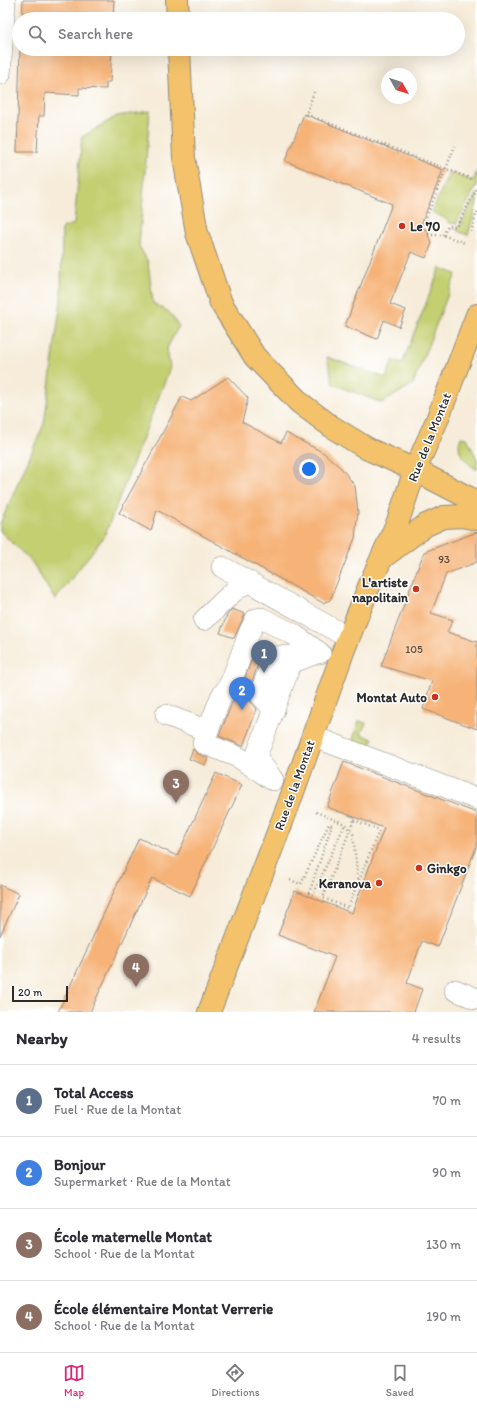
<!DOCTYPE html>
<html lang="en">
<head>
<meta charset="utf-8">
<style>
	body { margin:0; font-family:Itim,sans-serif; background:#f7f7f7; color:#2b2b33 }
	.compass { position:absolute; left:381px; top:68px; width:36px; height:36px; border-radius:50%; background:#fff; box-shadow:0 4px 16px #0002; rotate:129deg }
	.scale { position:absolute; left:12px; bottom:10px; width:56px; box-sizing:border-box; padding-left:4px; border:2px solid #2b2b2b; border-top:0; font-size:11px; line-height:14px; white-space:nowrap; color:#2b2b2b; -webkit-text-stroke:3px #fff; paint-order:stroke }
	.you { position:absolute; left:309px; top:469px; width:14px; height:14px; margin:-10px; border:3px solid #fff; border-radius:50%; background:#1a73e8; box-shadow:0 0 0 6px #1a73e833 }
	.badge { display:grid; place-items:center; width:26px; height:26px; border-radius:50%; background:#db2777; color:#fff; font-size:13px; font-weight:700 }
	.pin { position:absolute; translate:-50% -33px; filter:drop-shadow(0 1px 2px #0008) }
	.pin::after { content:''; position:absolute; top:21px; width:14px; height:12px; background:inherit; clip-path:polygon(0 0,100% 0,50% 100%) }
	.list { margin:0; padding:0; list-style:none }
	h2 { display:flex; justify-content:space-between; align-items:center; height:52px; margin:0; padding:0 16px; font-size:17px }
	h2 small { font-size:13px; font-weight:400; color:#7c7c81 }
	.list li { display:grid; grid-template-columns:26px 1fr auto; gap:12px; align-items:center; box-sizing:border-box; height:72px; padding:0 16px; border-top:1px solid #e1e1e2 }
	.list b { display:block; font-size:15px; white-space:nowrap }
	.list p { margin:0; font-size:13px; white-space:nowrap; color:#7c7c81 }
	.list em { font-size:13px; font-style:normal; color:#7c7c81 }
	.icon { flex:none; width:22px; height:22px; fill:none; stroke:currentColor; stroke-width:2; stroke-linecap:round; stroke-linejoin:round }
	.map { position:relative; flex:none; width:477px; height:1012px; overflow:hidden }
	.search { position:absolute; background:#fff; box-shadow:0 4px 16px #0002; left:12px; right:12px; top:12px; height:44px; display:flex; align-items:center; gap:10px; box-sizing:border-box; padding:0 14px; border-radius:22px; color:#7c7c81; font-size:15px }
	.sheet { height:340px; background:#fff }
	nav { display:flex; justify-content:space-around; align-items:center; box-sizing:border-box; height:56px; border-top:1px solid #e1e1e2; background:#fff; font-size:11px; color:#7c7c81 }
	nav a { display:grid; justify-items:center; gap:2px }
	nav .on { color:#db2777 }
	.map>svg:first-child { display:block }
	.green { fill:#c3cf71; stroke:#777d4e }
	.building { fill:#f6b277 }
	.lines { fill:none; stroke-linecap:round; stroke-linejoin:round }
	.minor-casing { stroke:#908c82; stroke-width:22 }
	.major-casing { stroke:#908c82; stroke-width:24 }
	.path { stroke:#908c82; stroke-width:2.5; stroke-dasharray:1 3; stroke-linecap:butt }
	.minor { stroke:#fff; stroke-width:21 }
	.major { stroke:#f3c26a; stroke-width:22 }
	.poi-dot { fill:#c8321e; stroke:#fff; stroke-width:1.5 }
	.labels { text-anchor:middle; stroke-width:3; stroke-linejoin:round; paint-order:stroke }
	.number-label { font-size:11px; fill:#5e4d3e }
	.poi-label { font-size:13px; font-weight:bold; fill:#2b2b2b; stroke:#fff; text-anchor:end }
	.street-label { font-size:13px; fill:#2b2b2b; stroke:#fff }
</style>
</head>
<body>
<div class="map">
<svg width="477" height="1012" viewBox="0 0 477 1012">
	<rect width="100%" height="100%" fill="#fff"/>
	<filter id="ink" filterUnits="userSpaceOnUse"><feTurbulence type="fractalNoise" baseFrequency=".025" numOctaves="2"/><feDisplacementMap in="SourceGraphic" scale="8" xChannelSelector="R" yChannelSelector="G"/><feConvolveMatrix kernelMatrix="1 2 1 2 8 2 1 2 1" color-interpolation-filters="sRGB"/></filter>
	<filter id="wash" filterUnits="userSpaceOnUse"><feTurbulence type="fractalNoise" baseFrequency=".012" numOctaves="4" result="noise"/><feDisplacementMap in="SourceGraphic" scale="16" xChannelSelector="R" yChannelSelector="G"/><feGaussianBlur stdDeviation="0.9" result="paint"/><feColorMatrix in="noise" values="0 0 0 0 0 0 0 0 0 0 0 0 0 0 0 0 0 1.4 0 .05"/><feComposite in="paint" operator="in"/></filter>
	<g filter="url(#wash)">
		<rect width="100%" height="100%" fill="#f6ecd9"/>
		<!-- green -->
		<g class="green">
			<polygon points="150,111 139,246 148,262 153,303 169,312 179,326 167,348 170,368 105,535 55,600 32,562 0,531 0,524 44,424 61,299 62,228 74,224 82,137 117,116"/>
			<polygon points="477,171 477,185 456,224 449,223 444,218 432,212 449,172 473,181"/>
			<polygon points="477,193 477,203 468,235 457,231"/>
			<polygon points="440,268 456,274 413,384 382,403 333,384 327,357 386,378 393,360 402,364"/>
			<path d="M 461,437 L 467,438 L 477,459 L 477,470 C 465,462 455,451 461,437 Z"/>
			<polygon points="359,721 366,723 361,734 373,739 370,748 352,742"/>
		</g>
		<g id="blocks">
			<!-- building -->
			<g class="building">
				<polygon points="23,0 114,0 113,19 22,19"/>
				<polygon points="20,49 112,49 110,82 106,82 106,89 79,88 79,95 45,93 44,116 39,116 37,152 17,152"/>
				<polygon points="304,114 443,170 420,227 429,231 428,235 432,243 426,258 411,252 390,304 406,310 399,327 384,320 377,339 345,326 392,204 285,161"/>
				<polygon points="228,377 248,398 242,422 281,443 286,433 324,453 342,469 355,486 358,512 355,538 330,600 323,603 157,510 151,531 119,513 182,397 191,401"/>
				<polygon points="477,532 477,562 446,574 431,613 453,620 447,632 477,642 477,729 423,709 432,681 381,666 424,552"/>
				<polygon points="232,609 245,614 234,638 220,633 227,615"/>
				<polygon points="252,659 259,661 249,690 248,696 251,702 257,709 243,746 219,736 232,703 242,686"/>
				<polygon points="193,749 198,754 208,758 205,765 189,759"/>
				<polygon points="344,762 477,813 477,845 438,947 422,941 407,983 422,989 414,1012 314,1012 335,957 278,935 295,891 352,913 384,828 327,807"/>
				<polygon points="216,773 242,785 190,896 152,878 90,1012 58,1012 139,838 177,856"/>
				<polygon points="0,885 19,894 0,936"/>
			</g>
		</g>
	</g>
	<g filter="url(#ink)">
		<use href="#blocks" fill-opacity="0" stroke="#908c82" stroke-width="1"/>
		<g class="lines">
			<defs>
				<g id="minor">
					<polyline points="0,74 5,0"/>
					<polyline points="222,567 349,638"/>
					<polyline points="204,620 233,592 248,581"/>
					<polyline points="274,710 260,694 274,657 305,655"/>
					<polyline points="166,715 208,731"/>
					<polyline points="312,736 477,799"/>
					<polyline points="271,777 256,757 291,663 314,654"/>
					<polyline points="273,780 238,757 203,743 221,697 231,682 250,631 256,619 261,618 293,634 320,653"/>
					<polyline points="455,990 477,999"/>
				</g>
				<g id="major">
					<polyline points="177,0 178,19"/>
					<polyline points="179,49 184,158 197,233 221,303 255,357 300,403 332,427 368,449 415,470 477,502"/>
					<polyline points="382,558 426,525 444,517 462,516 477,519"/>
					<polyline points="209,1012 288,806 344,649 370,584 398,521 415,470 437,420 477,315"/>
				</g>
			</defs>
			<!-- minor casing -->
			<use href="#minor" class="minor-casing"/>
			<!-- major casing -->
			<use href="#major" class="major-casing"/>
			<!-- path -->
			<g class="path">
				<polyline points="314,92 306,114 474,180"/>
				<polyline points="422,228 455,146"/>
				<polyline points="471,232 477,212"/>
				<polyline points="428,235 443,235 465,243"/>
				<polyline points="443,235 448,226 456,227 477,189"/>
				<polyline points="316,812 345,824 353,834 358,881"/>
				<polygon points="354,820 379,830 348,908 323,898"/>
				<polyline points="290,880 301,884 329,824 332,825 309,893 313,895 345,824"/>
			</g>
			<!-- minor -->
			<use href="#minor" class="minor"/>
			<!-- major -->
			<use href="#major" class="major"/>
		</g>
	</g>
	<!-- markers -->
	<g class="poi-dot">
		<circle cx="402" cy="226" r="4"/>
		<circle cx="416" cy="589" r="4"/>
		<circle cx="435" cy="697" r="4"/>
		<circle cx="419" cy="868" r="4"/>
		<circle cx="379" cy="883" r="4"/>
	</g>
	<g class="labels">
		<!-- number labels -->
		<g class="number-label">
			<text x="444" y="563">93</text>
			<text x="414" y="653">105</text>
		</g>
		<!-- poi labels -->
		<g class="poi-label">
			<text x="410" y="231" text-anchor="start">Le 70</text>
			<text x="408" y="587">L'artiste<tspan x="408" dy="15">napolitain</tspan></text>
			<text x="427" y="702">Montat Auto</text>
			<text x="427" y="873" text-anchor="start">Ginkgo</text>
			<text x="371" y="888">Keranova</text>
		</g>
		<!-- street labels -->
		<g class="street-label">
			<text transform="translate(429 437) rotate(-68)" y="5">Rue de la Montat</text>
			<text transform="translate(294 785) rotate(-70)" y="5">Rue de la Montat</text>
		</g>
	</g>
</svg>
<svg class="compass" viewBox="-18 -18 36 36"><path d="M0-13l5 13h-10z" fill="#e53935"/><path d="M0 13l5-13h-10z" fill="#7c7c81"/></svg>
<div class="scale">20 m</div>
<div class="you"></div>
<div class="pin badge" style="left:264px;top:673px;background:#5c6f8a">1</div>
<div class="pin badge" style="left:242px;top:710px;background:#3f7fe0">2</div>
<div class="pin badge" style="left:176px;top:803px;background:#8d6e63">3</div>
<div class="pin badge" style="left:136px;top:987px;background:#8d6e63">4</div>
<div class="search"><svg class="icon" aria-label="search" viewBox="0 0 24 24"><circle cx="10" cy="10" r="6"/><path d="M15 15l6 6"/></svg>Search here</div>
</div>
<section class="sheet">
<h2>Nearby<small>4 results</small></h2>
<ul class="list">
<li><span class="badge" style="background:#5c6f8a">1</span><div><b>Total Access</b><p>Fuel · Rue de la Montat</p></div><em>70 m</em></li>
<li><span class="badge" style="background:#3f7fe0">2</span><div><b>Bonjour</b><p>Supermarket · Rue de la Montat</p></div><em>90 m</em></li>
<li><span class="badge" style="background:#8d6e63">3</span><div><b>École maternelle Montat</b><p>School · Rue de la Montat</p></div><em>130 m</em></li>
<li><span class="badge" style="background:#8d6e63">4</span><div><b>École élémentaire Montat Verrerie</b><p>School · Rue de la Montat</p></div><em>190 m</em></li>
</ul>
</section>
<nav>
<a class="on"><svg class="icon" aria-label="map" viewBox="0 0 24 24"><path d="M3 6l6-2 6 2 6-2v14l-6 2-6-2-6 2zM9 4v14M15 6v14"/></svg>Map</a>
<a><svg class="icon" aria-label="directions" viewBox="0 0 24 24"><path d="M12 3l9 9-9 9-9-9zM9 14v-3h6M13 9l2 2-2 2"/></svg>Directions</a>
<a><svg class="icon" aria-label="saved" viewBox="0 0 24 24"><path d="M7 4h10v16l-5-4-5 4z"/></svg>Saved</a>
</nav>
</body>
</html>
